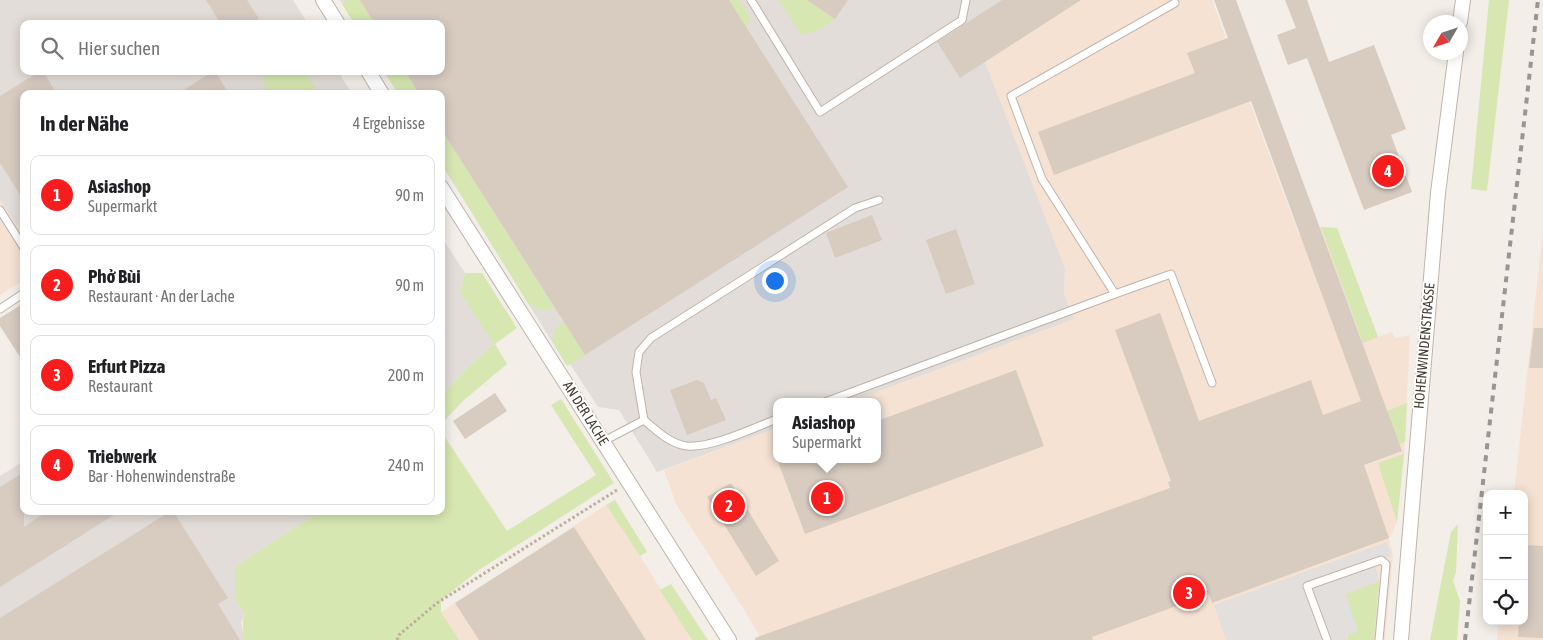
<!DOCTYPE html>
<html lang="de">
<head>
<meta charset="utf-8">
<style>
	body { margin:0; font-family:"Asap Condensed",sans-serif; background:#f2f2f2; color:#202124 }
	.controls { position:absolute; right:15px; bottom:15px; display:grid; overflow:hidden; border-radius:10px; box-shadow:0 2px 12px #0003 }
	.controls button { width:45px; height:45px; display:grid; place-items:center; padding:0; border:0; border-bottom:1px solid #e0e0e0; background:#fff; color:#202124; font:25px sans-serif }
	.compass { position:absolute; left:1423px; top:15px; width:45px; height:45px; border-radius:50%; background:#fff; box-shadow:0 2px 12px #0003; rotate:231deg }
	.you { position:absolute; left:774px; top:280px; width:18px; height:18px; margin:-12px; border:4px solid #fff; border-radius:50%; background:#1a73e8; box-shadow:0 0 0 8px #1a73e833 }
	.badge { display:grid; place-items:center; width:32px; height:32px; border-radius:50%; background:#f61d1c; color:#fff; font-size:16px; font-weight:700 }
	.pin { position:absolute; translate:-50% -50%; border:2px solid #fff; box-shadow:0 1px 5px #0006 }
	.popup { position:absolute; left:773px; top:398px; width:108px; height:65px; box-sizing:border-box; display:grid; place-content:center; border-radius:10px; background:#fff; filter:drop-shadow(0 1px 4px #0005); font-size:16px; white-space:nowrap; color:#757577 }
	.popup b { font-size:19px; color:#202124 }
	.popup::after { content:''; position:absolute; left:50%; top:100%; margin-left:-10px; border:10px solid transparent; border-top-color:#fff }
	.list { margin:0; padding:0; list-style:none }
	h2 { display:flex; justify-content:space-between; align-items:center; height:65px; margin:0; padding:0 20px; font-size:21px }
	h2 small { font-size:16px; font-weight:400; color:#757577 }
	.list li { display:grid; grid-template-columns:32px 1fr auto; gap:15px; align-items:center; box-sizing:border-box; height:80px; margin:0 10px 10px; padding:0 10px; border:1px solid #e0e0e0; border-radius:10px }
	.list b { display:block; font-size:19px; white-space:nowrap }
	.list p { margin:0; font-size:16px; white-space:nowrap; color:#757577 }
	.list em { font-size:16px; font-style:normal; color:#757577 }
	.icon { flex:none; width:28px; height:28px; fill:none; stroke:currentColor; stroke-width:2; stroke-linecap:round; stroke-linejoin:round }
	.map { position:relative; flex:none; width:1543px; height:640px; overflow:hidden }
	.search { position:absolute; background:#fff; box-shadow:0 2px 12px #0003; left:20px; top:20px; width:425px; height:55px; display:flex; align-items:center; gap:12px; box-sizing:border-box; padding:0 18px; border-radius:10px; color:#757577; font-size:19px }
	.panel { position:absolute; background:#fff; box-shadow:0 2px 12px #0003; left:20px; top:90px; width:425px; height:425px; border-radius:10px }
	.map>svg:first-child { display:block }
	.commercial { fill:#f5e2d3 }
	.industrial { fill:#e3ddd9 }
	.green { fill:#d6e7b1 }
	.parking { fill:#e2dfdc }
	.building { fill:#d8cbc0 }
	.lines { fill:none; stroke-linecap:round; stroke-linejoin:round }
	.lane-casing { stroke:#bfb4aa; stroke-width:9 }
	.street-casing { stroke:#bfb4aa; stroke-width:16 }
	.path { stroke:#c0ae9c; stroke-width:3; stroke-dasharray:2.5 2.5; stroke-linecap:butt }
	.lane { stroke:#fff; stroke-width:7 }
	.street { stroke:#fff; stroke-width:14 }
	.rail { stroke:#969696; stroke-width:4; stroke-dasharray:6 6; stroke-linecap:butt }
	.labels { text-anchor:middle; stroke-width:4; stroke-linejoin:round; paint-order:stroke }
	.street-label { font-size:14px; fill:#463e36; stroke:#fff }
</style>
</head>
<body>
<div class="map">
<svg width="1543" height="640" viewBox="0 0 1543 640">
	<rect width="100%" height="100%" fill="#f3eee8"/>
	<!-- commercial -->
	<g class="commercial">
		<polygon points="1081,0 1212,0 1299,235 1321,227 1337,228 1378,337 1392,332 1395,338 1410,335 1404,454 1397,522 1389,539 1393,555 1385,640 760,640 758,633 745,611 676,504 664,470 777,428 777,459 877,459 877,402 850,402 1074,319 1064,294 1065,268 985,62"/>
		<polygon points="0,200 24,237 24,280 0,295"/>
		<polygon points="1543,231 1543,640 1497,640 1499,621 1524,621 1524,494 1514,494"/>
		<polygon points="606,505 640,556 692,640 413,640 441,612"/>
	</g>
	<!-- industrial -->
	<g class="industrial">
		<polygon points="0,0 293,0 308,24 24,24 24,71 338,71 352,94 24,94 24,237 0,200"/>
		<polygon points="340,0 1081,0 985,62 1065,268 1064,294 1074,319 850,402 777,402 777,428 657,472 619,410 598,407 570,364 567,366 441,163 441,94 398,94 384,71 441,71 441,24 355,24"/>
		<polygon points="441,236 465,273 460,292 495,344 466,369 441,397"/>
		<polygon points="24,461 24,511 320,511 235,567 235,599 245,614 241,623 244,636 242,640 0,640 0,476"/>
	</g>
	<!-- green -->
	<g class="green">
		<polygon points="348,0 360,0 375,24 355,24 342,4"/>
		<polygon points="729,0 739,0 750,18 747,28"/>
		<polygon points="779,0 807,0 835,19 821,29 801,35"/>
		<polygon points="1489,0 1509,0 1487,191 1471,189"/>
		<polygon points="263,71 305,71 319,94 269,94 265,87"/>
		<polygon points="384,71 405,71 419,94 398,94"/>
		<polygon points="441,129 555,309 539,309 528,303 441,163"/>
		<polygon points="1321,227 1337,228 1378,337 1363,343"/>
		<polygon points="465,273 482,273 517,328 495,344 507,364 464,400 441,424 441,397 466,369 494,344 460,292"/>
		<polygon points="563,321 585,355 567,366 552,340 555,330"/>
		<path d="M 561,399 L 614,483 L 479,570 L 441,600 L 441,612 L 459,640 L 242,640 C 246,632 240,626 245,614 L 235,599 L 235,567 L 320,511 L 441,511 L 441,431 L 507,531 L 596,475 L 551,405 Z"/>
		<polygon points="1407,403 1405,442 1399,444 1387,411"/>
		<polygon points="1404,454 1397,522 1378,463"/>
		<polygon points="615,500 647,552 640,556 606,505"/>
		<polygon points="1458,524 1456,572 1453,581 1460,601 1457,640 1430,640 1451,532"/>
		<polygon points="1379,581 1374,640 1348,640 1346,594"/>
		<polygon points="671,584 708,640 692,640 660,590"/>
	</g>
	<!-- parking -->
	<polygon class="parking" points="1387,542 1391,556 1374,562 1379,581 1346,594 1358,631 1347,636 1348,640 1226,640 1214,605"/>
	<!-- building -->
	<g class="building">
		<polygon points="206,0 247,0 259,19 251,24 221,24"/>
		<polygon points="360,0 729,0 848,187 585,355 441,129 441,94 419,94 405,71 441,71 441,24 375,24"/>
		<polygon points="807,0 848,0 835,19"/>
		<polygon points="1002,0 1081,0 960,78 937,42"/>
		<polygon points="1214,0 1236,0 1402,451 1364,465 1389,538 1212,603 1209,594 1092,637 1093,640 755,640 755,638 1170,488 1168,482 1171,481 1115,330 1160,313 1199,421 1311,380 1323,415 1361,401 1251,101 1054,175 1038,132 1195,73 1187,53 1228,38"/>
		<polygon points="1285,0 1307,0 1329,62 1374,45 1406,129 1391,135 1412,192 1364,210 1307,58 1288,65 1277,35 1296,28"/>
		<polygon points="40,71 43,71 57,94 24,94 24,201 0,163 0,96"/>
		<polygon points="213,71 215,71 229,94 178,94"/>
		<polygon points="872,215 882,240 835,258 826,233"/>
		<polygon points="956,229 975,284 946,294 926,240"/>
		<polygon points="24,303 24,363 0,326 0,318"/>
		<polygon points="1534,328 1543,328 1543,368 1529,368"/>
		<polygon points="1016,370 1044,446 805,534 777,459 877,459 877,421"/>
		<polygon points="697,380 704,383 711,400 716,398 726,420 687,435 670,390"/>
		<polygon points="495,393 507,411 465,439 453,421"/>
		<polygon points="24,472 24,527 48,511 120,511 0,587 0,487"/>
		<polygon points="731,483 779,561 756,576 707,497"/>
		<polygon points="171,511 173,511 228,598 218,604 240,640 0,640 0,618"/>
		<polygon points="574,527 646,640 479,640 455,603"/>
		<polygon points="1524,545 1543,546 1543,638 1518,637 1519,621 1524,621"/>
	</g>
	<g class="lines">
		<defs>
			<g id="lane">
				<polyline points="751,0 820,112 962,20 966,0"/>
				<polyline points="0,210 24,248"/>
				<polyline points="1115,294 1171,274 1212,383"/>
				<polyline points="0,309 24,293"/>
				<polyline points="825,402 1115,294 1042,179 1011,96 1175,3"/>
				<polyline points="644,420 636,372 639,352 651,338 855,208 879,200"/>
				<path d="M 604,441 L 644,420 C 656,430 670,444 687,446 C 712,448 753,428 777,419"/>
				<polyline points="1327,640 1307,586 1381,560 1386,564 1379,640"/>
			</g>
			<g id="street">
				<polyline points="323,0 338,24"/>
				<polyline points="1460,22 1463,0"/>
				<polyline points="368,71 382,94"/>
				<polyline points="441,187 729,640"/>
				<polyline points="1401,640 1438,193 1456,52"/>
			</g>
		</defs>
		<!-- lane casing -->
		<use href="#lane" class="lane-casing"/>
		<!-- street casing -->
		<use href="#street" class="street-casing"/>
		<!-- path -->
		<polyline class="path" points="397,640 399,635 437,603 617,490"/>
		<!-- lane -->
		<use href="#lane" class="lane"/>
		<!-- street -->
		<use href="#street" class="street"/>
		<!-- rail -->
		<polyline class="rail" points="1465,640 1538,0"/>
	</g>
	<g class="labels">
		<!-- street labels -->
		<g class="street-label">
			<text transform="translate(1424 346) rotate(-85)" y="5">HOHENWINDENSTRASSE</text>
			<text transform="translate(586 413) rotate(58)" y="5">AN DER LACHE</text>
		</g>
	</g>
</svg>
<div class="controls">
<button>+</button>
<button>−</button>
<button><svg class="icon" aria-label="locate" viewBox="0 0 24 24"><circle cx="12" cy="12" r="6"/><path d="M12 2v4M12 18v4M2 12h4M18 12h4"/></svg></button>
</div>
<svg class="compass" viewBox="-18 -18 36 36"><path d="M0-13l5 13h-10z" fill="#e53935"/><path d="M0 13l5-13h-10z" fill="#757577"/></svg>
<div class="you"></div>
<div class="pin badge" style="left:827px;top:498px">1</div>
<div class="popup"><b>Asiashop</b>Supermarkt</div>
<div class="pin badge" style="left:729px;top:506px">2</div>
<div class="pin badge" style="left:1189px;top:593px">3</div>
<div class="pin badge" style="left:1388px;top:171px">4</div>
<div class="search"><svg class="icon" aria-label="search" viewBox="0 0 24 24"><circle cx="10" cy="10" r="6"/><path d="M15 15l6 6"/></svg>Hier suchen</div>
<section class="panel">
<h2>In der Nähe<small>4 Ergebnisse</small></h2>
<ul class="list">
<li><span class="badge">1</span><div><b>Asiashop</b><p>Supermarkt</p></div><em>90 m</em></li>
<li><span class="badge">2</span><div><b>Phở Bùi</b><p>Restaurant · An der Lache</p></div><em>90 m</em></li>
<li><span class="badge">3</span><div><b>Erfurt Pizza</b><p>Restaurant</p></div><em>200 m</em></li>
<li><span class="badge">4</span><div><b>Triebwerk</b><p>Bar · Hohenwindenstraße</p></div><em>240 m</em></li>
</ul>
</section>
</div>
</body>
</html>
